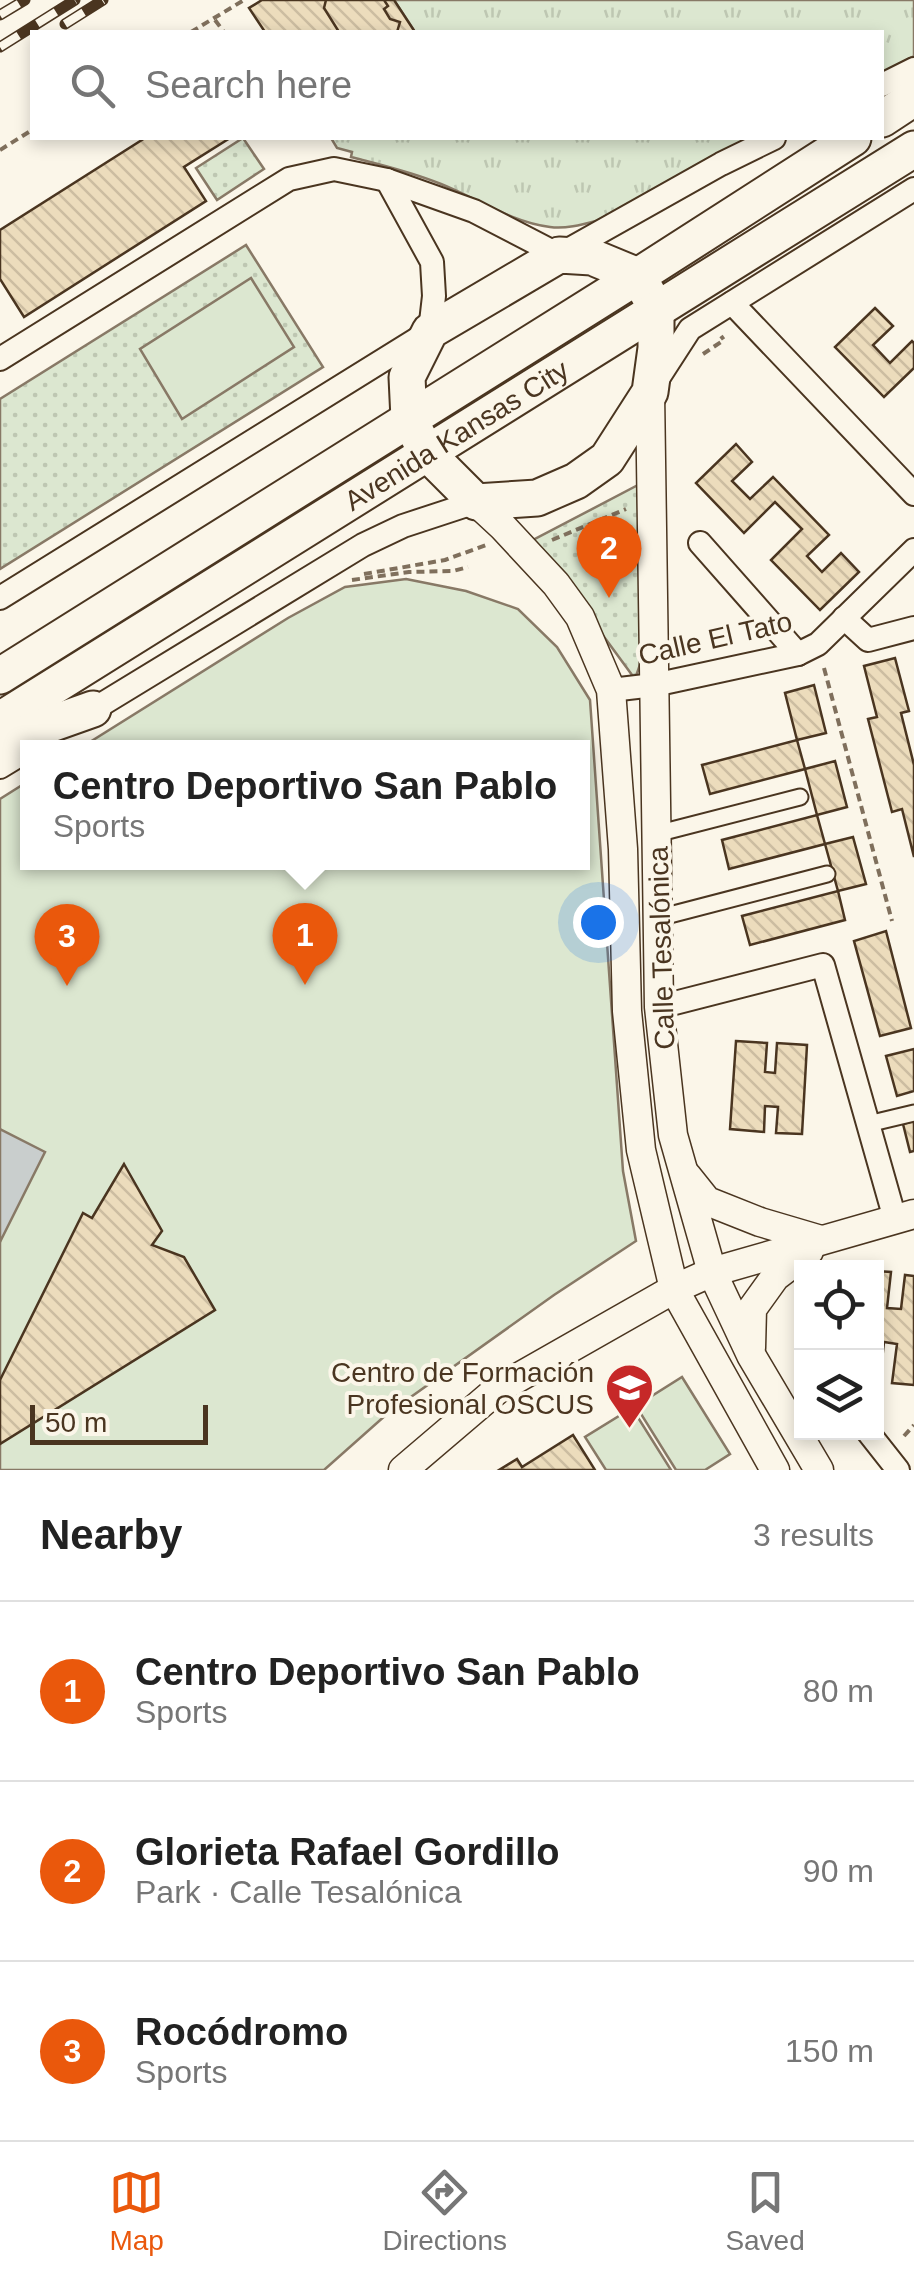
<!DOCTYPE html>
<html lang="en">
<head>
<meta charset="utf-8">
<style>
	body { margin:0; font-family:Arial,sans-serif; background:#f6f6f6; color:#222 }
	.controls { position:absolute; right:30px; bottom:30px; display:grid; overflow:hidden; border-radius:0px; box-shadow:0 5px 15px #0003 }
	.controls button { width:90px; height:90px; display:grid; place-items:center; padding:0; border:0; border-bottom:2px solid #e0e0e0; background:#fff; color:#222; font:50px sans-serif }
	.scale { position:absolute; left:30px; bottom:25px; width:178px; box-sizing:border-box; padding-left:10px; border:5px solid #4a3520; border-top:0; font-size:28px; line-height:35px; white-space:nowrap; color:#4a3520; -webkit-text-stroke:8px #fbf6e9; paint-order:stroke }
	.you { position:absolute; left:598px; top:922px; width:35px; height:35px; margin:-25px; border:8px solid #fff; border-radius:50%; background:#1a73e8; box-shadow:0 0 0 15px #1a73e833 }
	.badge { display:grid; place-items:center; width:65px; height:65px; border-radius:50%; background:#ea580c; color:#fff; font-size:32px; font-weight:700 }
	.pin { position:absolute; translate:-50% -82px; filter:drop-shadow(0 2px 5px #0008) }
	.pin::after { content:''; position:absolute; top:52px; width:35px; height:30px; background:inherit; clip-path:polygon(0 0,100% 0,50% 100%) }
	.popup { position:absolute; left:20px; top:740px; width:570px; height:130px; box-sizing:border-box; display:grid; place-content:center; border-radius:0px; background:#fff; filter:drop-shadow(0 2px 8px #0005); font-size:32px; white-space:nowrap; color:#767676 }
	.popup b { font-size:38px; color:#222 }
	.popup::after { content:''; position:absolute; left:50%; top:100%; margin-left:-20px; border:20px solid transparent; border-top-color:#fff }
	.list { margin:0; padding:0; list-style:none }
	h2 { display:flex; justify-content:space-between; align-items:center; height:130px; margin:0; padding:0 40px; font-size:42px }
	h2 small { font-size:32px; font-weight:400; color:#767676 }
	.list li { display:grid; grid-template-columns:65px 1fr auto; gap:30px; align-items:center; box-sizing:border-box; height:180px; padding:0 40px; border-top:2px solid #e0e0e0 }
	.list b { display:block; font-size:38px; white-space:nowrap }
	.list p { margin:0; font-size:32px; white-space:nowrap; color:#767676 }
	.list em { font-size:32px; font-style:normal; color:#767676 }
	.icon { flex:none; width:55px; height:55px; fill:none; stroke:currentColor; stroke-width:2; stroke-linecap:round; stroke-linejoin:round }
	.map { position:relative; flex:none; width:914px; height:1470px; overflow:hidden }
	.search { position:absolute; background:#fff; box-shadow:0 5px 15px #0003; left:30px; right:30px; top:30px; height:110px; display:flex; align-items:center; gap:25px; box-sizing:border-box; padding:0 35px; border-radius:0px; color:#767676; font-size:38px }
	.sheet { height:670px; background:#fff }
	nav { display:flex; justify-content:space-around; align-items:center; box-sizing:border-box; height:140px; border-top:2px solid #e0e0e0; background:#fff; font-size:28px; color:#767676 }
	nav a { display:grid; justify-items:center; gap:5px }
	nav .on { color:#ea580c }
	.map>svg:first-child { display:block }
	.grass { fill:url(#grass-tufts); stroke:#887966; stroke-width:2.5 }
	.park { fill:url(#park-dots); stroke:#887966; stroke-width:2.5 }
	.pitch { fill:#dce7d0; stroke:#887966; stroke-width:2.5 }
	.water { fill:#c9cecd; stroke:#887966; stroke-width:2.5 }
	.building { fill:url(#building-back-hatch); stroke:#4a3520; stroke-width:2.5 }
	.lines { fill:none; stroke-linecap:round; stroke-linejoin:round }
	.pedestrian-casing { stroke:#4a3520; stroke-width:19 }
	.minor-casing { stroke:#4a3520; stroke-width:26 }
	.tertiary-casing { stroke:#4a3520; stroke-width:31 }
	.primary-casing { stroke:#4a3520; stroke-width:39 }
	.path { stroke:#7f6f5c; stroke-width:4; stroke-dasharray:8 5; stroke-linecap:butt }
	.pedestrian { stroke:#fbf6e9; stroke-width:15 }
	.minor { stroke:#fbf6e9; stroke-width:22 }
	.tertiary { stroke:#fbf6e9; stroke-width:28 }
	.primary { stroke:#fbf6e9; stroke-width:35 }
	.rail-casing { stroke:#4a3520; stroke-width:11 }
	.rail { stroke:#fbf6e9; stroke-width:8; stroke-dasharray:22; stroke-linecap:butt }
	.labels { text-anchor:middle; stroke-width:8; stroke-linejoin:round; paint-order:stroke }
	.street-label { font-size:28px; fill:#4a3520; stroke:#fbf6e9 }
	.poi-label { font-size:28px; fill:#4a3520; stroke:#fbf6e9; text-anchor:end }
</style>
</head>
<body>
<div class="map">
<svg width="914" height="1470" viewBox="0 0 914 1470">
	<defs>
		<pattern id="grass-tufts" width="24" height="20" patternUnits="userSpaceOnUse" patternTransform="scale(2.5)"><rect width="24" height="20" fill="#dce7d0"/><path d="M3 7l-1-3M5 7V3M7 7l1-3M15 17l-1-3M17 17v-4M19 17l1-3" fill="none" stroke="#bec7b2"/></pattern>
		<pattern id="park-dots" width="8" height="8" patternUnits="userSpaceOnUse" patternTransform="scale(2.5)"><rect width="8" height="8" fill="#dce7d0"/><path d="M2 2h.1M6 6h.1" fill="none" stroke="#bec7b2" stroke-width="1.8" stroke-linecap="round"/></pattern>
		<pattern id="building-back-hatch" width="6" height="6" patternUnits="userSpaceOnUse" patternTransform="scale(2.5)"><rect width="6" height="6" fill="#ecdcbc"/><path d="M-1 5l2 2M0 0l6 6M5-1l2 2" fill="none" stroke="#ccbda1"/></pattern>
	</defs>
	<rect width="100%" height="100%" fill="#fbf6e9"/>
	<!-- grass -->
	<g class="grass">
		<polygon points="394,0 914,0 914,56 882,73 882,32 415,32"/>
		<path d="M 331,138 L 757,138 L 596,221 C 581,225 565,229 550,227 C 513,223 476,198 441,184 C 412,172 382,165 351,157 L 352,152 L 337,148 Z"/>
	</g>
	<!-- park -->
	<g class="park">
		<polygon points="243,138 264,169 217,200 196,168"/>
		<polygon points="246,245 323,367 0,569 0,399"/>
		<polygon points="638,485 643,656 635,679 533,540"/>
	</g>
	<!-- pitch -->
	<g class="pitch">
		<polygon points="251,278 294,347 182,419 140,349"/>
		<polygon points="406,579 466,591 518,609 557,647 590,700 623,1171 636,1241 554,1295 387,1414 324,1470 0,1470 0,799 27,782 28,862 582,862 582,748 82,747 288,618 345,587"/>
		<polygon points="682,1377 730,1454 705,1470 676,1470 636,1406"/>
		<polygon points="632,1408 671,1470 606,1470 585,1437"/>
	</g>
	<!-- water -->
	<polygon class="water" points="0,1129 45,1152 0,1242"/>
	<!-- building -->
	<g class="building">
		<polygon points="262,0 394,0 415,32 265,32 249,8"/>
		<polygon points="326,0 384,0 388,6 384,9 390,19 400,22 397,32 339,32 324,8"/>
		<polygon points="145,138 230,138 184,167 206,201 24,317 0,279 0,230"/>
		<polygon points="875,308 893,326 873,345 890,363 912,341 914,343 914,368 884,397 835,347"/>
		<polygon points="736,444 752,462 732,481 750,499 773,477 829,535 807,556 822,572 841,553 859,572 820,610 771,560 802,529 775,502 744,533 696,483"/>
		<polygon points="895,658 909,711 901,713 914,765 914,857 902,809 892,812 868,719 877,717 864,666"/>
		<polygon points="814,685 826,733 797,740 785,693"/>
		<polygon points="797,740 805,769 710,794 702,765"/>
		<polygon points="835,761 847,807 817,815 805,769"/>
		<polygon points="817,815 825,844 729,869 722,840"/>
		<polygon points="853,837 866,884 838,891 825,844"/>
		<polygon points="838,891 845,920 750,945 742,916"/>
		<polygon points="886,931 911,1028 880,1036 854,941"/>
		<polygon points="736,1041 767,1043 765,1072 775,1073 777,1043 807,1045 802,1134 776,1133 778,1107 765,1106 764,1132 730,1129"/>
		<polygon points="914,1049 914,1091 897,1096 886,1056"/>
		<polygon points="914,1121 914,1151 910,1152 903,1124"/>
		<polygon points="124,1164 162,1231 152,1245 184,1257 215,1310 0,1444 0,1380 83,1213 92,1218"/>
		<polygon points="876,1271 891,1272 887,1308 901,1309 905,1275 914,1276 914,1385 892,1383 897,1344 884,1342 880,1379 876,1379"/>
		<polygon points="573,1435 595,1470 499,1470 517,1459 522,1467"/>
	</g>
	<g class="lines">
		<defs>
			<g id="pedestrian">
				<polyline points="656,834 800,797"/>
				<polyline points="658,918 827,874"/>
				<polyline points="868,1124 914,1113"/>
			</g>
			<g id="minor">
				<polyline points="882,85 914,69"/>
				<polyline points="732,303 914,494"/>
				<polyline points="0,359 289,179 334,169 387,180 474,211 559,255 721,164 774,138"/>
				<polyline points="657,380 690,329 914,189"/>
				<polyline points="700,543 798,654"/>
				<polyline points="0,598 430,331 434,296 432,262 387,180"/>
				<polyline points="844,618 868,640 914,628"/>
				<polyline points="611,690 654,685 798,654 818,644 914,550"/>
				<polyline points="81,717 363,545 403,526 476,502"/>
				<polyline points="0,767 28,750"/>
				<polyline points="659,1007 823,965 895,1219"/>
				<polyline points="868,1432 898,1470"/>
			</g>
			<g id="tertiary">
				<polyline points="650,392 659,1007 673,1135 712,1272 751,1355 819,1470"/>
				<polyline points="476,502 503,527 556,584 580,617 611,690 623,849 627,1011 641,1150 674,1289 775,1470"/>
				<polyline points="687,1176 707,1201 760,1222 821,1240"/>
				<polyline points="751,1348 752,1309 775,1277 809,1251"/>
				<polyline points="403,1470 498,1389 674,1289 712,1272 914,1214"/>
			</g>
			<g id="primary">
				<polyline points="882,119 914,98"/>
				<polygon points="559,255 592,257 638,276 656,308 656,348 650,392 607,459 576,481 537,498 476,502 427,453 409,419 407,377 430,331"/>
				<polyline points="0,676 638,276 853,138"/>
				<path id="s1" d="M 0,720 L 914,149"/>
				<polyline points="0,742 93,709"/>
			</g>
		</defs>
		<!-- pedestrian casing -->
		<use href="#pedestrian" class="pedestrian-casing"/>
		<!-- minor casing -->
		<use href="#minor" class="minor-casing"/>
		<!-- tertiary casing -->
		<use href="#tertiary" class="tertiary-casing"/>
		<!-- primary casing -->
		<use href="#primary" class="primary-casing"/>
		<!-- path -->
		<g class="path">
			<polyline points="215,20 224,32"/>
			<polyline points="191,32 244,0"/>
			<polyline points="0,150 32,130"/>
			<polyline points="703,354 724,340 721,336"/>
			<polyline points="552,540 626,509"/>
			<polyline points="364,574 445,560 486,545"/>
			<polyline points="352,580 409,572 453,571 468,567"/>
			<polyline points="824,668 892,921"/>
			<polyline points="904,1436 914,1425"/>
		</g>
		<!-- pedestrian -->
		<use href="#pedestrian" class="pedestrian"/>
		<!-- minor -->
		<use href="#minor" class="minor"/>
		<!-- tertiary -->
		<use href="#tertiary" class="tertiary"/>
		<!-- primary -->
		<use href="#primary" class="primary"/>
		<defs>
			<g id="rail">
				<polyline points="0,15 25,0"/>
				<polyline points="65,24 103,0"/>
				<polyline points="0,47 75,0"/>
			</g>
		</defs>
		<!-- rail casing -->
		<use href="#rail" class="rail-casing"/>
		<!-- rail -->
		<use href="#rail" class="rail"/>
	</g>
	<!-- icons -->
	<defs>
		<symbol id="university-pin" viewBox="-11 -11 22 30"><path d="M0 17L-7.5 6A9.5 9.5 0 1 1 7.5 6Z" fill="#c62828" stroke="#fbf6e9"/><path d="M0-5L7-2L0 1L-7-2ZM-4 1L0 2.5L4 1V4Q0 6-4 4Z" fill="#fff"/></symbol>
	</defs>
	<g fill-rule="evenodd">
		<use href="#university-pin" x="602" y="1360" width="55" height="75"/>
	</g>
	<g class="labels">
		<!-- street labels -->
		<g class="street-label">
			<text dy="10" stroke="none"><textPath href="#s1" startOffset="538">Avenida Kansas City</textPath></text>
			<text transform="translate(715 638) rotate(-13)" y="10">Calle El Tato</text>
			<text transform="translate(661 948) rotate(-92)" y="10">Calle Tesalónica</text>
		</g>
		<!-- poi labels -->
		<g class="poi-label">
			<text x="594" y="1382">Centro de Formación<tspan x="594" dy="32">Profesional OSCUS</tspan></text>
		</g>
	</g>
</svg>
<div class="controls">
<button><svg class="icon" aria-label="locate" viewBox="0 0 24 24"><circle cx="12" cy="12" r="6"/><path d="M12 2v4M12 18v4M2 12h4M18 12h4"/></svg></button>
<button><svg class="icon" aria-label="layers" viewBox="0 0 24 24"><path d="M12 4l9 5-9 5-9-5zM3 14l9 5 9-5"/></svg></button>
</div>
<div class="scale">50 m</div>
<div class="you"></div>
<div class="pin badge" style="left:305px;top:985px">1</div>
<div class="popup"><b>Centro Deportivo San Pablo</b>Sports</div>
<div class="pin badge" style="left:609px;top:598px">2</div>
<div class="pin badge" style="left:67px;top:986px">3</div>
<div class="search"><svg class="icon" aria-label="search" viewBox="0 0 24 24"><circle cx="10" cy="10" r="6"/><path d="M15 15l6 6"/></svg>Search here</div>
</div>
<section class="sheet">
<h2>Nearby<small>3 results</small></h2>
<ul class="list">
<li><span class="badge">1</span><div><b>Centro Deportivo San Pablo</b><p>Sports</p></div><em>80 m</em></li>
<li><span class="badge">2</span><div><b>Glorieta Rafael Gordillo</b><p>Park · Calle Tesalónica</p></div><em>90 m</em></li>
<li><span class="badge">3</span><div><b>Rocódromo</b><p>Sports</p></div><em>150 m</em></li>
</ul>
</section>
<nav>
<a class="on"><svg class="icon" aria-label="map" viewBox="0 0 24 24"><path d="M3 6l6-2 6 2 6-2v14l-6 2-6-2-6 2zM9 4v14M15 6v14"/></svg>Map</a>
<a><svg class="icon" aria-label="directions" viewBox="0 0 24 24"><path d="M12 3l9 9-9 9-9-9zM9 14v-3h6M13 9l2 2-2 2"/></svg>Directions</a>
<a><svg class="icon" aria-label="saved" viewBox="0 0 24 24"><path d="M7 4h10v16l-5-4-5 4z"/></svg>Saved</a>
</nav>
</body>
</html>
